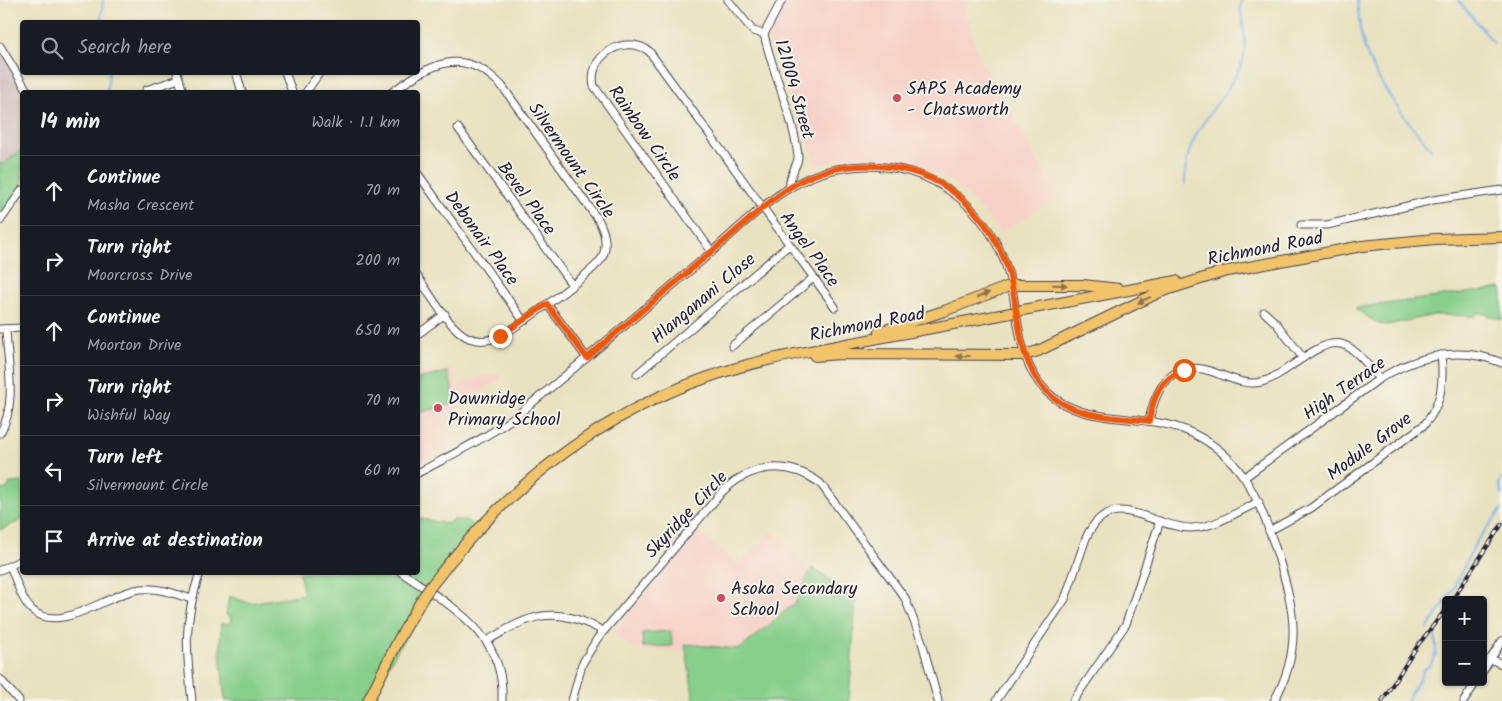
<!DOCTYPE html>
<html lang="en">
<head>
<meta charset="utf-8">
<style>
	body { margin:0; font-family:Kalam,sans-serif; background:#242831; color:#f1f3f6 }
	.controls { position:absolute; right:15px; bottom:15px; display:grid; overflow:hidden; border-radius:5px; box-shadow:0 1px 4px #0004 }
	.controls button { width:45px; height:45px; display:grid; place-items:center; padding:0; border:0; border-bottom:1px solid #363941; background:#171b24; color:#f1f3f6; font:25px sans-serif }
	.stop { position:absolute; width:15px; height:15px; margin:-11px; border:4px solid #ea580c; border-radius:50%; background:#fff }
	.stop.end { background:#ea580c; border-color:#fff; box-shadow:0 1px 5px #0008 }
	.list { margin:0; padding:0; list-style:none }
	h2 { display:flex; justify-content:space-between; align-items:center; height:65px; margin:0; padding:0 20px; font-size:21px }
	h2 small { font-size:16px; font-weight:400; color:#9ea1a6 }
	.list li { display:grid; grid-template-columns:32px 1fr auto; gap:15px; align-items:center; box-sizing:border-box; height:70px; padding:0 20px; border-top:1px solid #363941 }
	.list b { display:block; font-size:19px; white-space:nowrap }
	.list p { margin:0; font-size:16px; white-space:nowrap; color:#9ea1a6 }
	.list em { font-size:16px; font-style:normal; color:#9ea1a6 }
	.icon { flex:none; width:28px; height:28px; fill:none; stroke:currentColor; stroke-width:2; stroke-linecap:round; stroke-linejoin:round }
	.map { position:relative; flex:none; width:1502px; height:701px; overflow:hidden }
	.search { position:absolute; background:#171b24; box-shadow:0 1px 4px #0004; left:20px; top:20px; width:400px; height:55px; display:flex; align-items:center; gap:12px; box-sizing:border-box; padding:0 18px; border-radius:5px; color:#9ea1a6; font-size:19px }
	.panel { position:absolute; background:#171b24; box-shadow:0 1px 4px #0004; left:20px; top:90px; width:400px; height:485px; border-radius:5px }
	.map>svg:first-child { display:block }
	.built { fill:#f7d1c7 }
	.industrial { fill:#d2bfc0 }
	.green { fill:#87cf8b; stroke:#547863 }
	.lines { fill:none; stroke-linecap:round; stroke-linejoin:round }
	.stream { stroke:#80b3ed; stroke-width:2 }
	.minor-casing { stroke:#403f4f; stroke-width:9 }
	.highway-casing { stroke:#403f4f; stroke-width:12 }
	.minor { stroke:#fff; stroke-width:7 }
	.highway { stroke:#f1c36a; stroke-width:10 }
	.rail-casing { stroke:#22223b; stroke-width:4 }
	.rail { stroke:#f7f3e8; stroke-width:2; stroke-dasharray:5.5; stroke-linecap:butt }
	.highway-bridge-casing { stroke:#403f4f; stroke-width:12; stroke-linecap:butt }
	.highway-bridge { stroke:#f1c36a; stroke-width:10 }
	.oneway { fill:#8a7252 }
	.route { stroke:#ea580c; stroke-width:6 }
	.poi-dot { fill:#d1495b; stroke:#f7f3e8; stroke-width:2 }
	.labels { text-anchor:middle; stroke-width:4; stroke-linejoin:round; paint-order:stroke }
	.poi-label { font-size:18px; fill:#22223b; stroke:#f7f3e8; text-anchor:start }
	.street-label { font-size:18px; fill:#22223b; stroke:#f7f3e8 }
</style>
</head>
<body>
<div class="map">
<svg width="1502" height="701" viewBox="0 0 1502 701">
	<rect width="100%" height="100%" fill="#f7f3e8"/>
	<filter id="ink" filterUnits="userSpaceOnUse"><feTurbulence type="fractalNoise" baseFrequency=".02" numOctaves="2"/><feDisplacementMap in="SourceGraphic" scale="10" xChannelSelector="R" yChannelSelector="G"/><feConvolveMatrix kernelMatrix="1 2 1 2 8 2 1 2 1" color-interpolation-filters="sRGB"/></filter>
	<filter id="wash" filterUnits="userSpaceOnUse"><feTurbulence type="fractalNoise" baseFrequency=".0096" numOctaves="4" result="noise"/><feDisplacementMap in="SourceGraphic" scale="20" xChannelSelector="R" yChannelSelector="G"/><feGaussianBlur stdDeviation="1.12" result="paint"/><feColorMatrix in="noise" values="0 0 0 0 0 0 0 0 0 0 0 0 0 0 0 0 0 1.4 0 .05"/><feComposite in="paint" operator="in"/></filter>
	<g filter="url(#wash)">
		<rect width="100%" height="100%" fill="#e9e2c0"/>
		<!-- built -->
		<g class="built">
			<polygon points="788,0 962,0 978,55 1058,197 1000,233 975,203 957,186 936,174 914,166 873,158 842,158 816,166 769,38"/>
			<polygon points="450,368 453,370 457,386 479,377 500,374 501,379 441,420 453,444 418,463 418,378"/>
			<polygon points="772,530 815,577 789,619 748,649 638,651 612,634 697,531 739,565"/>
		</g>
		<!-- industrial -->
		<polygon class="industrial" points="0,45 28,92 22,92 22,149 2,165 0,162"/>
		<!-- green -->
		<g class="green">
			<polygon points="22,149 22,190 0,221 0,162 3,165"/>
			<polygon points="1502,288 1502,320 1479,312 1475,316 1434,315 1388,325 1378,324 1355,308"/>
			<polygon points="448,372 456,403 418,413 418,379"/>
			<polygon points="22,482 22,520 0,530 0,490 7,489 10,483"/>
			<polygon points="418,518 447,524 452,520 468,521 476,529 448,563 368,701 225,701 220,651 221,623 230,624 231,617 226,615 229,596 249,603 304,594 299,573 418,572"/>
			<polygon points="812,568 856,598 849,701 694,701 685,644 740,649 795,603"/>
			<polygon points="671,631 672,646 643,647 642,633"/>
		</g>
		<g class="lines">
			<!-- stream -->
			<g class="stream">
				<path d="M 1357,0 C 1359,13 1359,26 1362,38 C 1371,77 1406,120 1431,149"/>
				<polyline points="1458,0 1494,43"/>
				<polyline points="101,22 103,0"/>
				<polyline points="107,92 109,72"/>
				<path d="M 1185,184 C 1183,125 1227,106 1244,57 C 1248,47 1242,20 1240,8 L 1242,0"/>
				<polyline points="1502,479 1499,484 1502,495"/>
				<polyline points="1427,629 1453,590 1476,542 1502,509"/>
				<path d="M 1408,701 C 1411,686 1420,685 1423,670 C 1438,662 1437,649 1435,634"/>
			</g>
		</g>
	</g>
	<g filter="url(#ink)">
		<g class="lines">
			<defs>
				<g id="minor">
					<polyline points="728,0 753,31 764,34"/>
					<path d="M 782,0 L 764,34 C 773,75 793,114 798,156 C 799,165 788,174 790,188"/>
					<polyline points="0,46 28,92"/>
					<polyline points="177,72 183,92"/>
					<polyline points="236,72 242,92"/>
					<polyline points="285,72 292,92"/>
					<polyline points="146,90 179,79"/>
					<polyline points="306,92 320,72"/>
					<path d="M 392,92 C 430,65 462,44 502,86 L 599,221 C 605,233 608,246 602,258 C 595,271 511,333 495,338 C 487,341 477,341 469,338 C 450,330 430,294 418,277"/>
					<polyline points="458,128 572,285"/>
					<polyline points="418,174 523,320"/>
					<polyline points="0,221 22,190"/>
					<polyline points="1301,225 1327,225 1433,200 1502,190"/>
					<path d="M 712,252 L 594,86 C 587,56 624,33 649,51 L 835,307"/>
					<polyline points="547,304 587,358"/>
					<polyline points="1264,312 1276,323 1303,358"/>
					<polyline points="0,329 22,328"/>
					<polyline points="418,334 445,314"/>
					<polyline points="732,346 813,278"/>
					<polyline points="637,374 789,245"/>
					<path d="M 1149,421 C 1156,386 1173,358 1213,372 C 1228,377 1244,386 1261,382 C 1271,380 1279,374 1288,368 C 1334,336 1343,331 1379,379"/>
					<path d="M 0,433 C 18,405 7,361 6,329"/>
					<path d="M 418,473 C 455,453 493,435 526,408 C 585,360 642,311 700,262 C 741,228 782,179 837,169 C 920,153 993,202 1011,284 C 1019,320 1018,363 1046,391 C 1082,427 1140,412 1185,430 C 1239,452 1258,495 1275,547 C 1293,603 1305,646 1274,701"/>
					<path d="M 1245,477 L 1379,379 C 1417,356 1459,345 1502,363"/>
					<path d="M 1269,531 L 1311,508 L 1424,425 C 1442,405 1444,381 1441,355"/>
					<path d="M 10,566 C 16,579 21,600 32,610 C 59,634 106,596 135,590 C 154,586 174,593 191,599"/>
					<polyline points="0,570 22,560"/>
					<path d="M 401,572 C 450,606 506,633 502,701"/>
					<path d="M 487,641 C 531,614 555,604 603,631"/>
					<polyline points="1490,659 1502,664"/>
					<polyline points="1483,671 1502,641"/>
					<polyline points="0,679 19,701"/>
					<path d="M 192,701 C 186,649 183,624 200,572"/>
					<path d="M 572,701 L 582,664 L 597,639 L 722,492 C 751,464 787,459 820,483 L 905,598 L 922,642 L 938,701"/>
					<path d="M 996,701 L 1065,599 L 1086,538 C 1111,484 1152,528 1191,528 C 1214,528 1238,511 1259,502"/>
					<polyline points="1073,701 1126,624 1160,521"/>
					<polyline points="1464,701 1476,682"/>
				</g>
				<g id="highway">
					<polyline points="1217,273 1362,246 1435,239 1502,237"/>
					<polyline points="1023,310 1176,281"/>
					<polyline points="879,332 944,311 1012,285 1083,285 1119,289"/>
					<polyline points="815,356 839,354 1025,355 1038,351 1160,292 1223,272"/>
					<path d="M 431,586 C 511,480 611,404 740,367 C 775,357 811,351 847,344 C 902,334 956,323 1011,313"/>
					<polyline points="368,701 399,639 424,596"/>
				</g>
			</defs>
			<!-- minor casing -->
			<use href="#minor" class="minor-casing"/>
			<!-- highway casing -->
			<use href="#highway" class="highway-casing"/>
			<!-- minor -->
			<use href="#minor" class="minor"/>
			<!-- highway -->
			<use href="#highway" class="highway"/>
			<defs>
				<g id="rail">
					<polyline points="1452,600 1502,524"/>
					<polyline points="1382,701 1418,645 1446,609"/>
				</g>
			</defs>
			<!-- rail casing -->
			<use href="#rail" class="rail-casing"/>
			<!-- rail -->
			<use href="#rail" class="rail"/>
			<defs>
				<g id="highway-bridge">
					<polyline points="1011,313 1023,310"/>
					<polyline points="424,596 431,586"/>
				</g>
			</defs>
			<!-- highway-bridge casing -->
			<use href="#highway-bridge" class="highway-bridge-casing"/>
			<!-- highway-bridge -->
			<use href="#highway-bridge" class="highway-bridge"/>
		</g>
		<!-- one-way arrows -->
		<defs><path id="oneway-solid" d="M-6-.8H1V-3.2L6.5 0L1 3.2V.8H-6Z" transform="scale(1.25)"/></defs>
		<g class="oneway">
			<use href="#oneway-solid" transform="translate(1060 285) rotate(1)"/>
			<use href="#oneway-solid" transform="translate(983 295) rotate(-22)"/>
			<use href="#oneway-solid" transform="translate(1144 300) rotate(155)"/>
			<use href="#oneway-solid" transform="translate(963 356) rotate(180)"/>
		</g>
	</g>
	<g class="lines" filter="url(#ink)">
		<!-- route -->
		<path class="route" d="M 500,336 L 547,304 L 587,358 C 628,322 670,288 711,252 C 740,229 767,200 799,182 C 831,165 867,163 901,169 C 959,180 1001,231 1012,286 C 1019,322 1020,364 1046,391 C 1072,418 1114,417 1149,421 C 1153,398 1160,378 1184,370"/>
	</g>
	<!-- markers -->
	<g class="poi-dot">
		<circle cx="897" cy="98" r="5"/>
		<circle cx="438" cy="408" r="5"/>
		<circle cx="721" cy="598" r="5"/>
	</g>
	<g class="labels">
		<!-- poi labels -->
		<g class="poi-label">
			<text x="907" y="94">SAPS Academy<tspan x="907" dy="21">- Chatsworth</tspan></text>
			<text x="448" y="404">Dawnridge<tspan x="448" dy="21">Primary School</tspan></text>
			<text x="731" y="594">Asoka Secondary<tspan x="731" dy="21">School</tspan></text>
		</g>
		<!-- street labels -->
		<g class="street-label">
			<text transform="translate(795 89) rotate(74)" y="6">121004 Street</text>
			<text transform="translate(645 133) rotate(55)" y="6">Rainbow Circle</text>
			<text transform="translate(572 160) rotate(55)" y="6">Silvermount Circle</text>
			<text transform="translate(527 198) rotate(54)" y="6">Bevel Place</text>
			<text transform="translate(482 238) rotate(54)" y="6">Debonair Place</text>
			<text transform="translate(1265 248) rotate(-11)" y="6">Richmond Road</text>
			<text transform="translate(810 249) rotate(54)" y="6">Angel Place</text>
			<text transform="translate(703 298) rotate(-40)" y="6">Hlanganani Close</text>
			<text transform="translate(867 324) rotate(-11)" y="6">Richmond Road</text>
			<text transform="translate(1344 388) rotate(-35)" y="6">High Terrace</text>
			<text transform="translate(1369 446) rotate(-37)" y="6">Module Grove</text>
			<text transform="translate(686 514) rotate(-47)" y="6">Skyridge Circle</text>
		</g>
	</g>
</svg>
<div class="controls">
<button>+</button>
<button>−</button>
</div>
<div class="stop" style="left:1184px;top:370px"></div>
<div class="stop end" style="left:500px;top:336px"></div>
<div class="search"><svg class="icon" aria-label="search" viewBox="0 0 24 24"><circle cx="10" cy="10" r="6"/><path d="M15 15l6 6"/></svg>Search here</div>
<section class="panel">
<h2>14 min<small>Walk · 1.1 km</small></h2>
<ul class="list">
<li><svg class="icon" aria-label="ahead" viewBox="0 0 24 24"><path d="M12 20V5M6 11l6-6 6 6"/></svg><div><b>Continue</b><p>Masha Crescent</p></div><em>70 m</em></li>
<li><svg class="icon" aria-label="right" viewBox="0 0 24 24"><path d="M7 20v-9h11M14 6l5 5-5 5"/></svg><div><b>Turn right</b><p>Moorcross Drive</p></div><em>200 m</em></li>
<li><svg class="icon" aria-label="ahead" viewBox="0 0 24 24"><path d="M12 20V5M6 11l6-6 6 6"/></svg><div><b>Continue</b><p>Moorton Drive</p></div><em>650 m</em></li>
<li><svg class="icon" aria-label="right" viewBox="0 0 24 24"><path d="M7 20v-9h11M14 6l5 5-5 5"/></svg><div><b>Turn right</b><p>Wishful Way</p></div><em>70 m</em></li>
<li><svg class="icon" aria-label="left" viewBox="0 0 24 24"><path d="M17 20v-9H6M10 6l-5 5 5 5"/></svg><div><b>Turn left</b><p>Silvermount Circle</p></div><em>60 m</em></li>
<li><svg class="icon" aria-label="arrive" viewBox="0 0 24 24"><path d="M6 21V4h12l-3 4 3 4H6"/></svg><div><b>Arrive at destination</b></div></li>
</ul>
</section>
</div>
</body>
</html>
